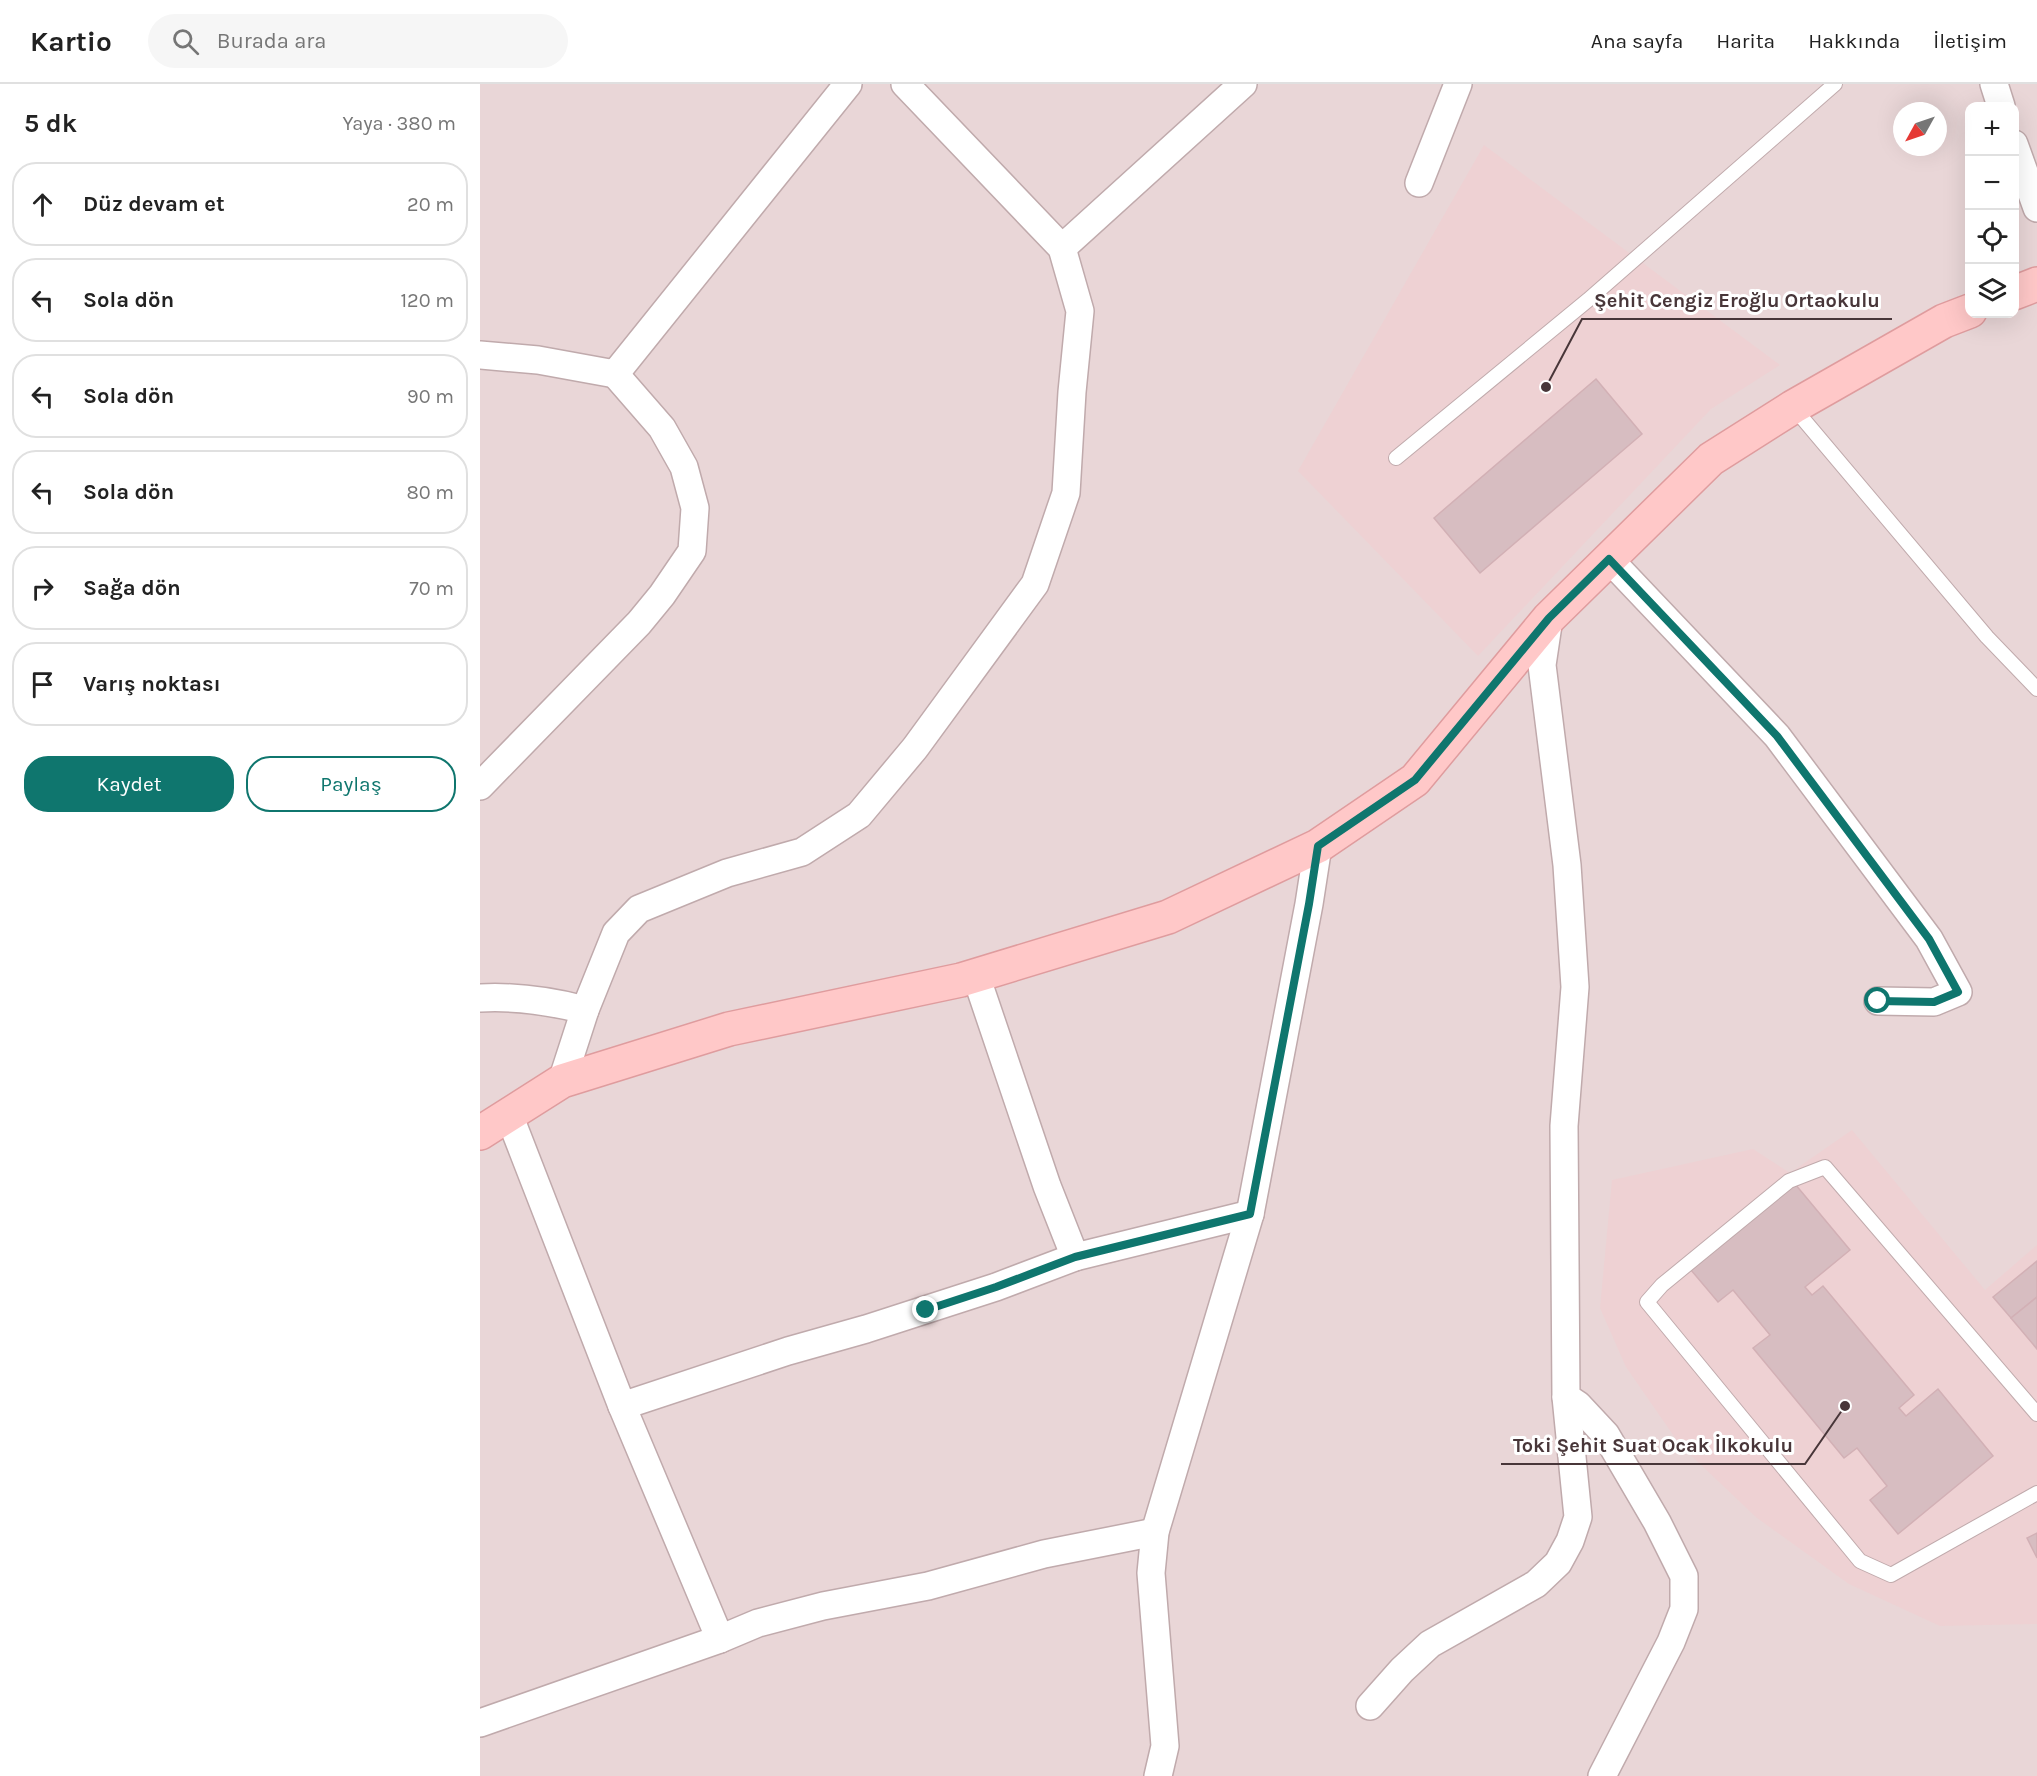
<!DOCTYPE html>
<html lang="tr">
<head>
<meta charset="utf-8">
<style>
	body { margin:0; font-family:Karla,sans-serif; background:#f6f6f6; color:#222 }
	.controls { position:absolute; right:18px; top:18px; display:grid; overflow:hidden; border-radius:12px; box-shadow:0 6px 24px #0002 }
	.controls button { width:54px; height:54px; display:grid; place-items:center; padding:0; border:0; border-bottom:2px solid #e0e0e0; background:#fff; color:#222; font:30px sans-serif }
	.compass { position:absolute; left:1413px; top:18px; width:54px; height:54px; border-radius:50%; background:#fff; box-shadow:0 6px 24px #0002; rotate:230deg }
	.stop { position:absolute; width:18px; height:18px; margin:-14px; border:4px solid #0f766e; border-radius:50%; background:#fff }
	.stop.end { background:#0f766e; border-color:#fff; box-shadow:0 2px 6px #0008 }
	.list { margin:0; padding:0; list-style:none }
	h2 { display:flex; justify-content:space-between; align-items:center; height:78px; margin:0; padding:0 24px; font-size:26px }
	h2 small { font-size:20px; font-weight:400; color:#767676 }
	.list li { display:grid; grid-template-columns:39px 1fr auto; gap:18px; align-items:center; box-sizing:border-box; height:84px; margin:0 12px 12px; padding:0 12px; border:2px solid #e0e0e0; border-radius:24px }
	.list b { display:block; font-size:22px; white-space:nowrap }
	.list em { font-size:20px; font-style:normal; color:#767676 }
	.actions { display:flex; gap:12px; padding:18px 24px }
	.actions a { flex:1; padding:14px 0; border:2px solid #0f766e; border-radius:24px; text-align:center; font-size:21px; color:#0f766e }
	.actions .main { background:#0f766e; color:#fff }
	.icon { flex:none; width:33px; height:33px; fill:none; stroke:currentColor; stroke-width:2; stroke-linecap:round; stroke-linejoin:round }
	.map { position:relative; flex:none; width:1557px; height:1692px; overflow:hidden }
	header { display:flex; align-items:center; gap:36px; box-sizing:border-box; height:84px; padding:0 30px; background:#fff; border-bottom:2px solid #e0e0e0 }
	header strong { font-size:28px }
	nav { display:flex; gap:33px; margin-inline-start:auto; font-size:21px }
	.search { width:420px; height:54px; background:#f6f6f6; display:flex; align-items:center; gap:15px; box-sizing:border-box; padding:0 21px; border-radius:33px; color:#767676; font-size:22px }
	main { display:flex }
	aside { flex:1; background:#fff }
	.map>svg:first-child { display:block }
	.residential { fill:#e9d6d7; fill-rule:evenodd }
	.education { fill:#eed1d3 }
	.building { fill:#d7bdc1; stroke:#d2b0b5; stroke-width:1.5 }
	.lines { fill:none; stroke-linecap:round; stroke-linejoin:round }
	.lane-casing { stroke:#c0aaac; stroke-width:16 }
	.street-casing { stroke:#c0aaac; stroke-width:30 }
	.secondary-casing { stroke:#df9c9e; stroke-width:36 }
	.lane { stroke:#fff; stroke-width:14 }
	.street { stroke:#fff; stroke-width:27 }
	.secondary { stroke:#ffc8c8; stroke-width:33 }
	.route { stroke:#0f766e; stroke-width:8 }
	.leader { fill:none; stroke:#483639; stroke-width:2 }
	.callout-dot { fill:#483639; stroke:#fff; stroke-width:2 }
	.callout-label { font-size:20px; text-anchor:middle; font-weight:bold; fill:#483639; stroke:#fff; stroke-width:6; stroke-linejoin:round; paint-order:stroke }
</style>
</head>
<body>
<header>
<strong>Kartio</strong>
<div class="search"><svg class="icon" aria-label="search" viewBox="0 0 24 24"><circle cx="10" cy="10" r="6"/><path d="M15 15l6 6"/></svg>Burada ara</div>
<nav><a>Ana sayfa</a><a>Harita</a><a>Hakkında</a><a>İletişim</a></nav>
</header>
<main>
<aside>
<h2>5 dk<small>Yaya · 380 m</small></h2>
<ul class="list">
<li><svg class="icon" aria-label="ahead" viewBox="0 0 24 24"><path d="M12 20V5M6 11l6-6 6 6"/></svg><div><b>Düz devam et</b></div><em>20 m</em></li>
<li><svg class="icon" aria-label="left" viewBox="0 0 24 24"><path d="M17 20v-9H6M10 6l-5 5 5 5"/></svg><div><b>Sola dön</b></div><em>120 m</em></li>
<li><svg class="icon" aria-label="left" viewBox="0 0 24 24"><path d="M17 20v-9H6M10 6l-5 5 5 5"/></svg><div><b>Sola dön</b></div><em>90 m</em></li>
<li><svg class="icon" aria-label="left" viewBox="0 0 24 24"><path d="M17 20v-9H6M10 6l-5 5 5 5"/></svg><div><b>Sola dön</b></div><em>80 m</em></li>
<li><svg class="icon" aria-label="right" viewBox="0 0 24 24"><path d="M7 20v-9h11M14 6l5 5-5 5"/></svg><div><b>Sağa dön</b></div><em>70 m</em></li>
<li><svg class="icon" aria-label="arrive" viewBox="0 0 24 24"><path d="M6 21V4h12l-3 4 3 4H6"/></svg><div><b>Varış noktası</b></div></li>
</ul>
<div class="actions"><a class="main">Kaydet</a><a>Paylaş</a></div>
</aside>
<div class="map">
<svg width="1557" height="1692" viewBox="0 0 1557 1692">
	<rect width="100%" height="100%" fill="#f5e8e9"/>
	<!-- residential -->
	<path class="residential" d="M 0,0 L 1557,0 L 1557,1692 L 0,1692 ZM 1490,22 L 1534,22 L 1534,230 L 1490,230 ZM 1422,27 L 1458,27 L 1458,63 L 1422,63 Z"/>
	<!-- education -->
	<g class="education">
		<polygon points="1004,61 1300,281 1231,325 998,572 818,387"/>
		<polygon points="1372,1046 1505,1206 1557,1161 1557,1540 1460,1542 1369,1500 1277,1434 1200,1361 1146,1283 1120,1224 1132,1096 1273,1065 1310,1089"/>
	</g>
	<!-- building -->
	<g class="building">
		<polygon points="1116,295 1162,350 1000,489 954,434"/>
		<polygon points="1315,1100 1370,1166 1325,1203 1332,1211 1343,1202 1434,1311 1419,1324 1426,1332 1458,1305 1513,1372 1418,1450 1390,1416 1407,1402 1377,1364 1364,1374 1273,1264 1290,1251 1253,1206 1238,1218 1211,1186"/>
		<polygon points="1557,1177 1557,1213 1531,1234 1513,1213"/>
		<polygon points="1557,1213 1557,1265 1531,1234"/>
		<polygon points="1557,1449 1557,1474 1547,1454"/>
	</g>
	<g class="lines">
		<defs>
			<g id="lane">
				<polyline points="1313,323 1507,553 1557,605"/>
				<polyline points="916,374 1108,216 1355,0"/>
				<polyline points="1557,1330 1345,1083 1309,1097 1182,1201 1167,1218 1380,1477 1411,1491 1557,1409"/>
			</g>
			<g id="street">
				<polyline points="1514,0 1521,22"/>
				<polyline points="1534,60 1557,124"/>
				<polyline points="939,99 978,0"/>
				<polyline points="582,164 763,0"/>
				<polyline points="0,271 58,276 135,290 368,0"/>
				<polyline points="1129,475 1297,652 1449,855 1478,908 1454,918 1398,917"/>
				<polyline points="1069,534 1062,581 1087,781 1095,903 1084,1042 1086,1313 1098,1321 1126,1351 1177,1438 1204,1492 1204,1525 1191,1558 1122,1692"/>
				<polyline points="0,702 159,539 182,511 212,467 215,424 204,383 182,344 135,290"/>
				<polyline points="496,892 567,1102 595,1173"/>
				<path d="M 0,914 C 36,912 70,917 105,926"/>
				<polyline points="82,997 105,926 136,849 159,825 247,789 322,768 379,731 435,664 555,500 586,409 592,308 600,227 582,164 425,0"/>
				<polyline points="29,1031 142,1322 240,1555"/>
				<polyline points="142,1322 308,1267 386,1245 516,1203 595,1173 770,1130"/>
				<polyline points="890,1622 922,1586 950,1560 1056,1500 1078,1479 1090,1457 1098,1433 1086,1313"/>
				<polyline points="0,1639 240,1555 278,1539 343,1522 448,1502 564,1470 675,1448"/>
				<polyline points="678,1692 685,1662 671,1489 675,1448 770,1130 829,820 838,762"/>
			</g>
			<g id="secondary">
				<polyline points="1534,209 1557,200"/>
				<polyline points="0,1049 82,997 249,945 481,896 688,833 838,762 935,696 1069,534 1231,375 1313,323 1464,237 1490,227"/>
			</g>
		</defs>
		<!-- lane casing -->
		<use href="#lane" class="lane-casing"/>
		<!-- street casing -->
		<use href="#street" class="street-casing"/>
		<!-- secondary casing -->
		<use href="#secondary" class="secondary-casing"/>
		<!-- lane -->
		<use href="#lane" class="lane"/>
		<!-- street -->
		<use href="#street" class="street"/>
		<!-- secondary -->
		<use href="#secondary" class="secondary"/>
	</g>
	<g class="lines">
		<!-- route -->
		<polyline class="route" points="446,1226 516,1203 595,1173 770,1130 829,820 838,762 935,696 1069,534 1129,475 1297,652 1449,855 1478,908 1454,918 1398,917"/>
	</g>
	<!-- callouts -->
	<path class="leader" d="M1066 303L1102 235H1412M1365 1322L1325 1380H1021"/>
	<g class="callout-dot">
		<circle cx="1066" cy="303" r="6"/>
		<circle cx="1365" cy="1322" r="6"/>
	</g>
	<g class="callout-label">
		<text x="1257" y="223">Şehit Cengiz Eroğlu Ortaokulu</text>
		<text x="1173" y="1368">Toki Şehit Suat Ocak İlkokulu</text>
	</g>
</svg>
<div class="controls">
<button>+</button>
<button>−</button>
<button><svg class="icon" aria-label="locate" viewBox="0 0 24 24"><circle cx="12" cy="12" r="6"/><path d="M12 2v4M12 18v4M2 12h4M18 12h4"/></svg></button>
<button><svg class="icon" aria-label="layers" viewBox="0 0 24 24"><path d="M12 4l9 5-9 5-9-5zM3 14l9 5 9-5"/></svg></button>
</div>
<svg class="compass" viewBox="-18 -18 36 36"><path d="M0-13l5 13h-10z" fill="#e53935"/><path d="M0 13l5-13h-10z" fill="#767676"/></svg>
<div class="stop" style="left:1398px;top:917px"></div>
<div class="stop end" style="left:446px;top:1226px"></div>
</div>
</main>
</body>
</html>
